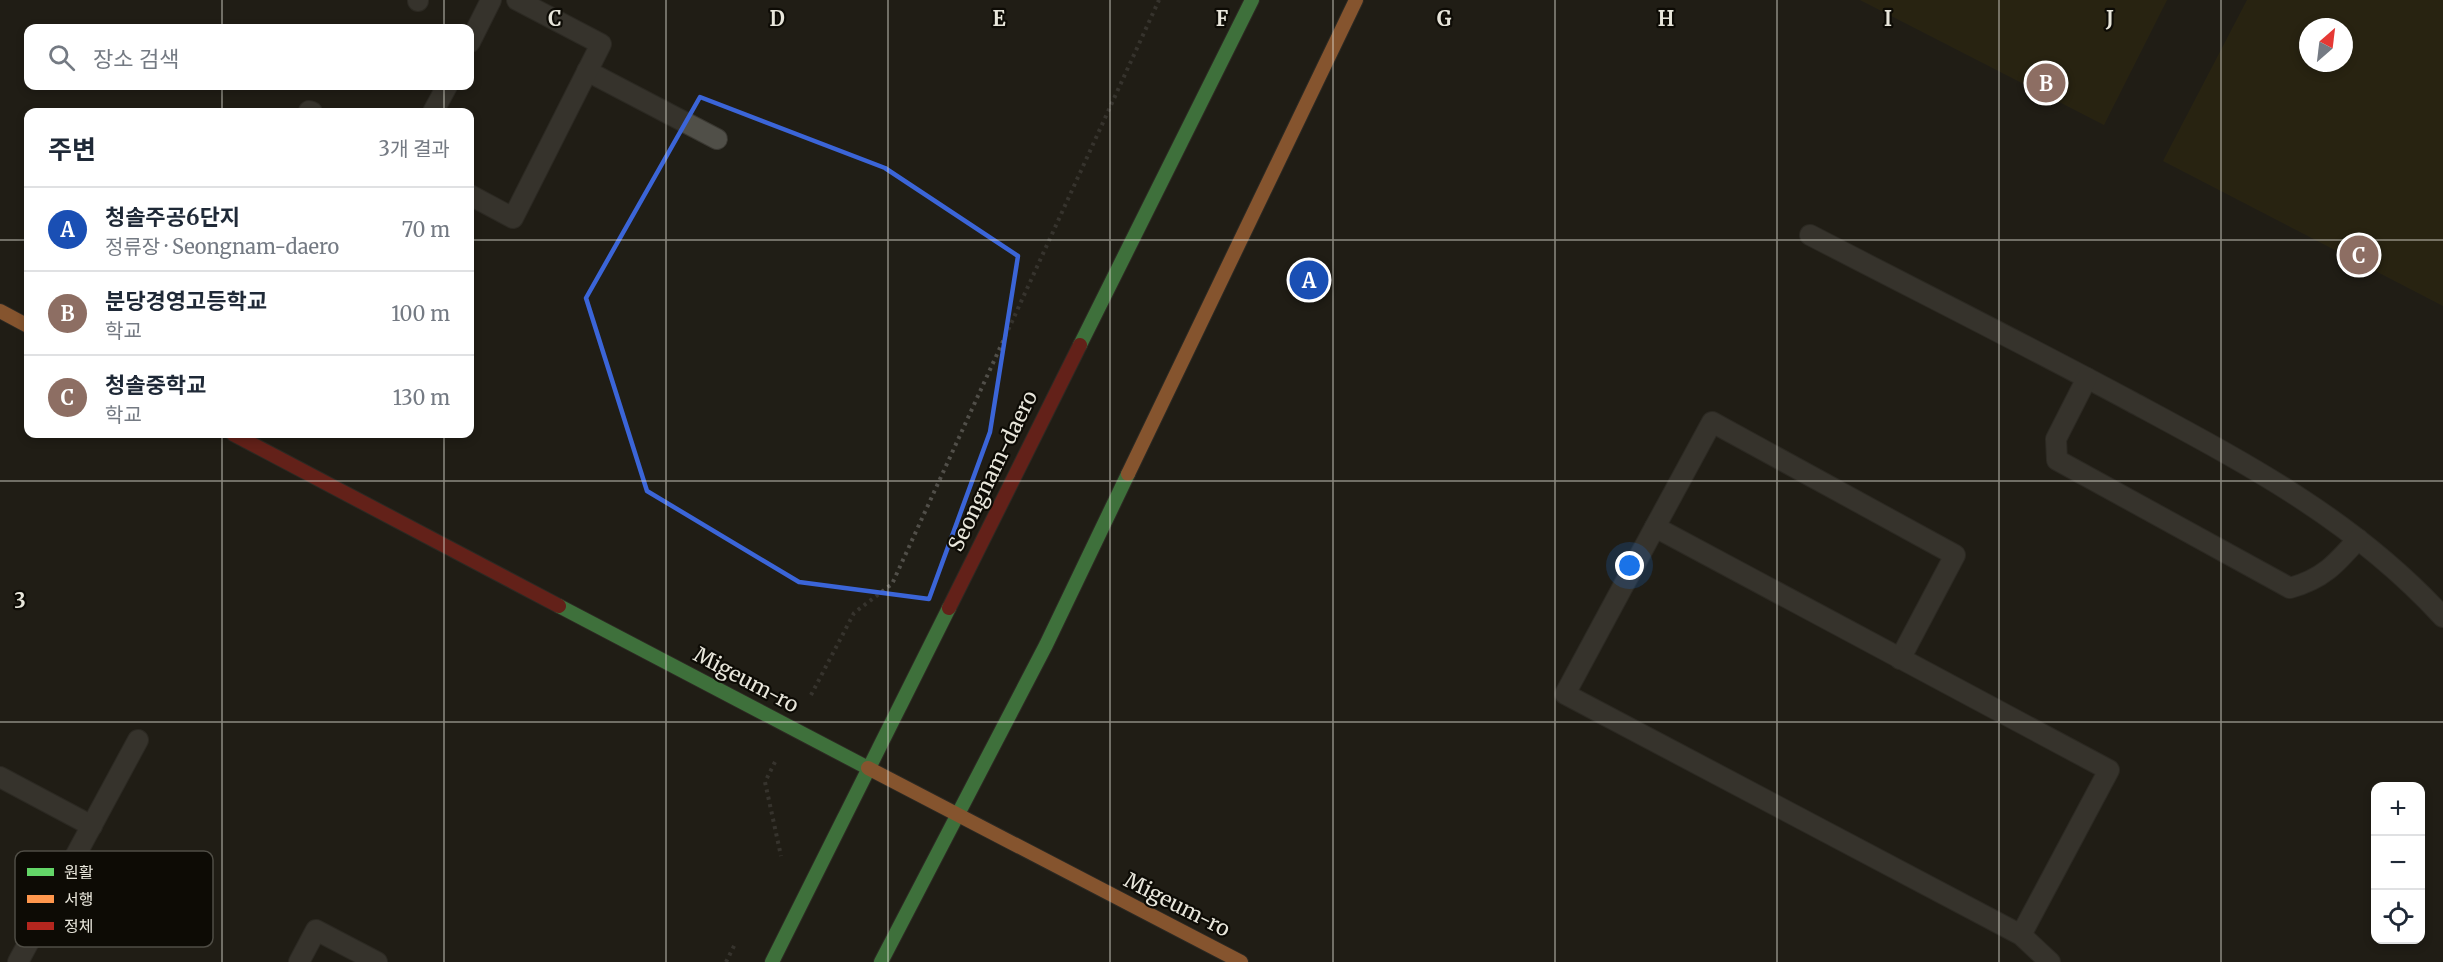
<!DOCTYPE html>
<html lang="ko">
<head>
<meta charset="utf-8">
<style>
	body { margin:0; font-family:Merriweather,"Noto Sans KR",serif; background:#f2f2f3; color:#1f2937 }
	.controls { position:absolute; right:18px; bottom:18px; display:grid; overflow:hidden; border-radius:12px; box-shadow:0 3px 9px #0003 }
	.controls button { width:54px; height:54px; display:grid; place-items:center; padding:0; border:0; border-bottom:2px solid #e0e1e3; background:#fff; color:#1f2937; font:30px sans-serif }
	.compass { position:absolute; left:2299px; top:18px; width:54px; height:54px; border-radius:50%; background:#fff; box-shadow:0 3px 9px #0003; rotate:28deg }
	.you { position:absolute; left:1630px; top:566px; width:21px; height:21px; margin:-15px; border:4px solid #fff; border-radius:50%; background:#1a73e8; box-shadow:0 0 0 9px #1a73e833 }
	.badge { display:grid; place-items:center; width:39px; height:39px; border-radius:50%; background:#5a5f62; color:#fff; font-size:20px; font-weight:700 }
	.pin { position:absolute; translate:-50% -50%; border:3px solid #fff; box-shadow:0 2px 6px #0006 }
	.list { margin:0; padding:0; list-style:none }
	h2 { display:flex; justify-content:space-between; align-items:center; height:78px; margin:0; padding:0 24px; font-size:26px }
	h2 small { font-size:20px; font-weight:400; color:#747a83 }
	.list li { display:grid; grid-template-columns:39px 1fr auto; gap:18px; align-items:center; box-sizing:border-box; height:84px; padding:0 24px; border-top:2px solid #e0e1e3 }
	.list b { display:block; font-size:22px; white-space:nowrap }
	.list p { margin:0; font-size:20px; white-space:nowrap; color:#747a83 }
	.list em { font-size:20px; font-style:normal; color:#747a83 }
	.icon { flex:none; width:33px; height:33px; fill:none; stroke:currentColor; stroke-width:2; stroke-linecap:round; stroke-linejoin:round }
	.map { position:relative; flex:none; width:2443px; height:962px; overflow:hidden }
	.search { position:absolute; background:#fff; box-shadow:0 3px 9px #0003; left:24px; top:24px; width:450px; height:66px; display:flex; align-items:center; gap:15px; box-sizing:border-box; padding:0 21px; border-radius:12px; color:#747a83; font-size:22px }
	.panel { position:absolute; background:#fff; box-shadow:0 3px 9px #0003; left:24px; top:108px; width:450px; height:330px; border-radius:12px }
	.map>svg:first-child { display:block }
	.green { fill:#322c0d; fill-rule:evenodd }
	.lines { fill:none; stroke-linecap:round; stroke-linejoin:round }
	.lane-casing { stroke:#3a3832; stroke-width:22 }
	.fast-casing { stroke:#3a3832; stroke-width:16 }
	.slow-casing { stroke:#3a3832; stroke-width:16 }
	.jam-casing { stroke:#3a3832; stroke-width:16 }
	.path { stroke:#514f49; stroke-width:4; stroke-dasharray:3 4.5; stroke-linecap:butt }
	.lane { stroke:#504f48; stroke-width:20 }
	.fast { stroke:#63d668; stroke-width:14 }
	.slow { stroke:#ff974d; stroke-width:14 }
	.jam { stroke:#b3261e; stroke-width:14 }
	.marked { fill:none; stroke:#3b65d8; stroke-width:4.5; stroke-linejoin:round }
	.grid { fill:none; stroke:#e8e6db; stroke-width:1.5; stroke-opacity:0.55 }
	.labels { text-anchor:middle; stroke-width:4.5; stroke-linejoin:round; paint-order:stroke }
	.street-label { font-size:21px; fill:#e8e6db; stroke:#0d0b05 }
	.key { fill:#0d0b05; stroke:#4f4d45; stroke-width:1.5 }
	.key-label { font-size:16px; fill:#e8e6db }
	.grid-label { font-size:20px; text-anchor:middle; font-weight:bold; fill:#e8e6db; stroke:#0d0b05; stroke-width:4.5; stroke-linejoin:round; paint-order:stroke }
</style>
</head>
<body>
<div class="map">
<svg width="2443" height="962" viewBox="0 0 2443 962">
	<rect width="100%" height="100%" fill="#201e16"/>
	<!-- green -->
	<g class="green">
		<polygon points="1860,0 2167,0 2104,125"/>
		<path d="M 2247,0 L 2443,0 L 2443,306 L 2163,161 ZM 2308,27 L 2344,27 L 2344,63 L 2308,63 Z"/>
	</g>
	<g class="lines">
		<defs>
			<g id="lane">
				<polyline points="418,1 418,0"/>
				<polyline points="470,42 491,0"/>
				<polyline points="587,71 717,139"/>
				<polyline points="309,111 312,112"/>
				<polyline points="433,112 447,86"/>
				<polyline points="470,195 513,218 601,44 517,0"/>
				<path d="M 1810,235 C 1918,291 2026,345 2132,402 C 2247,464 2353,519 2443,617"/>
				<path d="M 2087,378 L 2056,439 L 2057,460 L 2290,588 C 2323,579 2336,564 2358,539"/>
				<polyline points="1655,527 1712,422 1955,555 1900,659"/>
				<polyline points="0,777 92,826"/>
				<polyline points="2021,935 2109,770 1655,527 1565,694 2021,935 2050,962"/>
				<polyline points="18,962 138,740"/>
				<polyline points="299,962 316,930 377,962"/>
			</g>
			<g id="fast">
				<polyline points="1080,345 1252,0"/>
				<polyline points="559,606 868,768"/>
				<polyline points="772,962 949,608"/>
				<polyline points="881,962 1046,645 1128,474"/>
			</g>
			<g id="slow">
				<polyline points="0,311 28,326"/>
				<polyline points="1128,474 1356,0"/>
				<polyline points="868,768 1241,962"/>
			</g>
			<g id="jam">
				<polyline points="233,434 559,606"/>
				<polyline points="949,608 1080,345"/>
			</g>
		</defs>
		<!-- lane casing -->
		<use href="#lane" class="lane-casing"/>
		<!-- fast casing -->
		<use href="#fast" class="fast-casing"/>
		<!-- slow casing -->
		<use href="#slow" class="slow-casing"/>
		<!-- jam casing -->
		<use href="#jam" class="jam-casing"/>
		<!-- path -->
		<g class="path">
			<polyline points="811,695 854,613 892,584 1159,0"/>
			<polyline points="775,762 765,782 781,856"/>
			<polyline points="726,962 736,942"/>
		</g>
		<!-- lane -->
		<use href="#lane" class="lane"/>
		<!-- fast -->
		<use href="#fast" class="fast"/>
		<!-- slow -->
		<use href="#slow" class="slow"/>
		<!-- jam -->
		<use href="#jam" class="jam"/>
	</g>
	<!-- marked area -->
	<path d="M0 0H2443V962H0ZM 700,97 L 885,168 L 1018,256 L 990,432 L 929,599 L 799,582 L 647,491 L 586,298 Z" fill="#201e16" fill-opacity=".55" fill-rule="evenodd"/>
	<path class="marked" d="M 700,97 L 885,168 L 1018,256 L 990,432 L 929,599 L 799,582 L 647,491 L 586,298 Z"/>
	<!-- grid -->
	<path class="grid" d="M 222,0 L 222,28M 444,0 L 444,28M 666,0 L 666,962M 888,0 L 888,962M 1110,0 L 1110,962M 1333,0 L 1333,962M 1555,0 L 1555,962M 1777,0 L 1777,962M 1999,0 L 1999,962M 2221,0 L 2221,962M 222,86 L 222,112M 444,86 L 444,112M 0,240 L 28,240M 470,240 L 2443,240M 222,434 L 222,962M 444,434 L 444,962M 0,481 L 2443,481M 0,722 L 2443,722"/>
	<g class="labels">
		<!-- street labels -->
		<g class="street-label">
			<text transform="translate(993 471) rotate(-64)" y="7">Seongnam-daero</text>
			<text transform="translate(746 680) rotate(28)" y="7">Migeum-ro</text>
			<text transform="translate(1177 905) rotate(27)" y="7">Migeum-ro</text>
		</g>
	</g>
	<!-- legend -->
	<rect x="15" y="851" width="198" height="96" rx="9" class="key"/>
	<rect x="27" y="868" width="27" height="8" fill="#63d668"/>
	<rect x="27" y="895" width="27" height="8" fill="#ff974d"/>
	<rect x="27" y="922" width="27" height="8" fill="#b3261e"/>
	<g class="key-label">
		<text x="64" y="878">원활</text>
		<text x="64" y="905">서행</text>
		<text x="64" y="932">정체</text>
	</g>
	<g class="grid-label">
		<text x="555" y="26">C</text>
		<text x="777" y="26">D</text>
		<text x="999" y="26">E</text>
		<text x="1222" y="26">F</text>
		<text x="1444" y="26">G</text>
		<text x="1666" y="26">H</text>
		<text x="1888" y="26">I</text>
		<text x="2110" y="26">J</text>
		<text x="20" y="608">3</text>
	</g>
</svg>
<div class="controls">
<button>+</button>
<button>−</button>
<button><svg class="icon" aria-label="locate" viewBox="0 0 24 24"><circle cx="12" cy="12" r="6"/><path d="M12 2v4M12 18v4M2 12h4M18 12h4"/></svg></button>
</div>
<svg class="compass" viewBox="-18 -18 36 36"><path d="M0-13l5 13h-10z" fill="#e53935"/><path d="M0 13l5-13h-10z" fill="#747a83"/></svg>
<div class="you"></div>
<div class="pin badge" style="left:1309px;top:280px;background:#1a4fb4">A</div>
<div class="pin badge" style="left:2046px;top:83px;background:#8d6e63">B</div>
<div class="pin badge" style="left:2359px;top:255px;background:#8d6e63">C</div>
<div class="search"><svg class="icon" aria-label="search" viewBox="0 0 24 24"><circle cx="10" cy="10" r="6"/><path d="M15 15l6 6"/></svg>장소 검색</div>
<section class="panel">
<h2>주변<small>3개 결과</small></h2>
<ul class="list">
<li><span class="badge" style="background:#1a4fb4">A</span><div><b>청솔주공6단지</b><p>정류장 · Seongnam-daero</p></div><em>70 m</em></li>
<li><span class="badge" style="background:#8d6e63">B</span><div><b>분당경영고등학교</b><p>학교</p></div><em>100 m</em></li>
<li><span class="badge" style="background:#8d6e63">C</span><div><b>청솔중학교</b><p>학교</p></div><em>130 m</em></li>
</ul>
</section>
</div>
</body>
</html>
